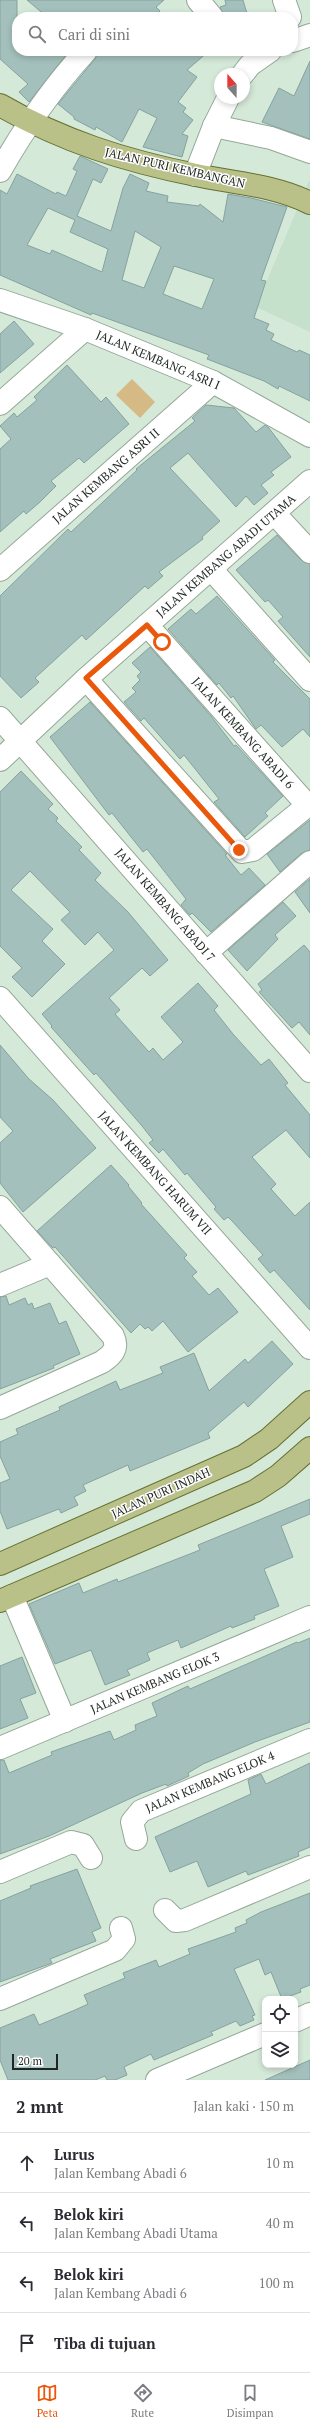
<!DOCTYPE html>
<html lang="id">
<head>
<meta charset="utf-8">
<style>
	body { margin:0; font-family:"PT Serif",serif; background:#f7f7f7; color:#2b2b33 }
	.controls { position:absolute; right:12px; bottom:12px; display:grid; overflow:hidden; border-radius:8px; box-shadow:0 2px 6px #0003 }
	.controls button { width:36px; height:36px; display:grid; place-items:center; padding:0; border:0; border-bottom:1px solid #e1e1e2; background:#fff; color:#2b2b33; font:20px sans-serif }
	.compass { position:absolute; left:214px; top:68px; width:36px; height:36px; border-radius:50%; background:#fff; box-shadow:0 2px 6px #0003; rotate:339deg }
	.scale { position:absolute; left:12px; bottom:10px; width:46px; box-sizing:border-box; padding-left:4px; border:2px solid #1f2621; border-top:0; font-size:11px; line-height:14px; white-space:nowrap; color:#1f2621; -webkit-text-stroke:3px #fff; paint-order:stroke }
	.stop { position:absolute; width:12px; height:12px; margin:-9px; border:3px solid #ea580c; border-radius:50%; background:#fff }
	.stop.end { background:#ea580c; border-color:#fff; box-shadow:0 1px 4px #0008 }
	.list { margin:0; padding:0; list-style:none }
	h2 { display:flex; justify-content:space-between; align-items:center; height:52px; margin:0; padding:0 16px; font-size:17px }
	h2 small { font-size:13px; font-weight:400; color:#7c7c81 }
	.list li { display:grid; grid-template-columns:26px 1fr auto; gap:12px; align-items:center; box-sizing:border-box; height:60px; padding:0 16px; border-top:1px solid #e1e1e2 }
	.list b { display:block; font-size:15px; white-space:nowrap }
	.list p { margin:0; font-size:13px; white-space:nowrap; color:#7c7c81 }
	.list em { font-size:13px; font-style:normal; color:#7c7c81 }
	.icon { flex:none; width:22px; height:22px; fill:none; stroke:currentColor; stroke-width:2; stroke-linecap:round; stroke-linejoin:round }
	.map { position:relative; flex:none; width:310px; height:2080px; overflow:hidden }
	.search { position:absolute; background:#fff; box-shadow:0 2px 6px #0003; left:12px; right:12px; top:12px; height:44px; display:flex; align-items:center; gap:10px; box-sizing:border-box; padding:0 14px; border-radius:16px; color:#7c7c81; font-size:15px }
	.sheet { height:292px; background:#fff }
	nav { display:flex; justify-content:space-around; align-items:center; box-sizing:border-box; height:56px; border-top:1px solid #e1e1e2; background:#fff; font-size:11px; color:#7c7c81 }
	nav a { display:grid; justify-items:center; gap:2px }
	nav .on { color:#ea580c }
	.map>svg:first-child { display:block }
	.built { fill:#c5e0cb }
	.green { fill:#d5ba86 }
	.building { fill:#a4c0bc; stroke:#86a29e; fill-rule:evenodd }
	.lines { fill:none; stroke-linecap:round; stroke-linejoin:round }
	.minor-casing { stroke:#94a798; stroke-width:24 }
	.major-casing { stroke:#657031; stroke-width:24 }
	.minor { stroke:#fff; stroke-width:22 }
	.major { stroke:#b9c188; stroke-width:22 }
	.route { stroke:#ea580c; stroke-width:5 }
	.labels { text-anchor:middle; stroke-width:3; stroke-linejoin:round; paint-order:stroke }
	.street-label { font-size:12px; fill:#1f2621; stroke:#fff }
</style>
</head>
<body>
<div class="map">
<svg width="310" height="2080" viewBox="0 0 310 2080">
	<rect width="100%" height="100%" fill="#d5e9d9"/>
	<!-- built -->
	<polygon class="built" points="309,181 310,181 310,332 256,307"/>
	<!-- green -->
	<polygon class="green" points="132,379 155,402 140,418 116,395"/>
	<!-- building -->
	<g class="building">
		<polygon points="0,0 17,0 17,51 69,51 29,102 19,92 28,84 0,59"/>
		<polygon points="27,0 164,0 156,7 160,11 155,17 47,17"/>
		<polygon points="225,0 243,0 248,17 224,17 220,7 226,5"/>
		<polygon points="98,51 209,51 187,70 197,77 178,102 186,108 183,112 193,120 182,134 188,136 182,157 143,147 157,118 139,109 122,142 96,127 95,130 74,119 74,117 58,104 95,59"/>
		<polygon points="310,61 310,139 262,122 279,88 294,96"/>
		<path d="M 80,156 L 108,169 L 101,183 L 93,179 L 77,216 L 111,231 L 123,188 L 130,174 L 149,183 L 146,191 L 168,196 L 167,202 L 199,206 L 200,204 L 223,222 L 228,194 L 251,198 L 287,207 L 261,280 L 266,281 L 254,318 L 269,324 L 266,330 L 274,334 L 271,340 L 297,352 L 299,350 L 310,355 L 310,401 L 279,386 L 278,389 L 264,381 L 207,359 L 209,355 L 92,313 L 91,315 L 0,275 L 0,190 L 7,194 L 17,174 L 56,194 L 57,192 L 66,196 L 77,171 L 73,169 ZM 48,208 L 75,220 L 70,232 L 108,249 L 102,272 L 52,250 L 50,254 L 27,245 ZM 135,231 L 161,247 L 144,288 L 122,280 ZM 174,266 L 214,279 L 202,309 L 163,294 Z"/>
		<polygon points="14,321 34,344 0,373 0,334"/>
		<polygon points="67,365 101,402 106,397 129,424 84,463 79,458 51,481 56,486 40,502 26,514 24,511 0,532 0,449 11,439 0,426 14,413 17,417 37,400 34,397"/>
		<polygon points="206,405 234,408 256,432 265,425 268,427 291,457 271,472 274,475 261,485 268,493 254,505 246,496 236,507 188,453 170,468 220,521 202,537 203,539 159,572 163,576 148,589 145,586 86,640 82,635 35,678 39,682 21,698 0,676 0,596 68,529 71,532 137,470 136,469 195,421 192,418"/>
		<polygon points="277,535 301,560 310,564 310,657 278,621 283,617 268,600 265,602 236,570"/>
		<polygon points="217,596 275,660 273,662 310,699 310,737 303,729 282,747 261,725 256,729 233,696 231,698 219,683 217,685 168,629 191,609 196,614"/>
		<polygon points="150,647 211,716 234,746 236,745 283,796 265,813 268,816 245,837 214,802 219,799 184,755 180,759 144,718 141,721 124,702 136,692 132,688 140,680 137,676 141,672 132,663"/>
		<polygon points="90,702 227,854 225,855 241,875 249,868 265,885 211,932 192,913 190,915 181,905 186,899 147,849 143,852 112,813 109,815 50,737"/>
		<polygon points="21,771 53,804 48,809 58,818 56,821 82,847 79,850 101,873 95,880 128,912 168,960 150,976 142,968 109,998 120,1010 115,1014 149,1052 153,1048 163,1060 183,1042 161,1017 198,983 218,1006 214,1010 233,1034 261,1065 269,1059 288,1083 285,1085 310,1115 310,1158 286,1130 252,1157 276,1184 271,1189 295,1216 310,1202 310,1310 274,1270 270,1273 258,1259 263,1255 233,1222 228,1217 224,1220 214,1209 216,1207 187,1173 185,1175 163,1149 159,1153 149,1143 153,1140 142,1126 96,1073 94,1075 51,1027 52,1026 42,1014 114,950 98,932 85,945 61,920 70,912 30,871 11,890 53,929 42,941 65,964 32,997 12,977 22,968 0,946 0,792"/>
		<polygon points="310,820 310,850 302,853 280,872 267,854"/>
		<polygon points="310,879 310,913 295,892"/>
		<polygon points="283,902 296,916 275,935 278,939 247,971 228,950"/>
		<polygon points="304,945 310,952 310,1035 299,1022 292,1028 259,992 262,990 258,984"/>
		<polygon points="0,1045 29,1079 53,1100 96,1148 23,1212 0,1183 0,1143 13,1131 0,1117"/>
		<polygon points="111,1165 129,1185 128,1186 142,1203 141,1204 187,1255 184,1258 197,1272 192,1276 209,1295 218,1288 238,1312 188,1352 163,1321 152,1331 148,1327 145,1329 140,1324 131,1333 55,1247 53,1248 37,1231"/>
		<polygon points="6,1296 9,1305 25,1298 28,1305 32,1303 34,1309 50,1303 59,1324 66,1321 80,1354 53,1366 54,1368 0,1389 0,1297"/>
		<polygon points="272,1341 293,1364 248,1407 244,1402 208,1433 210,1438 130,1471 128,1465 83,1485 86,1491 74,1497 78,1505 61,1513 59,1509 7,1529 0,1511 0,1483 10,1479 0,1456 0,1442 18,1434 16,1429 60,1410 59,1407 116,1381 120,1390 163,1373 160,1367 194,1353 209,1391 245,1359 248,1363"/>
		<polygon points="310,1499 310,1514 281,1526 293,1557 264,1569 279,1606 254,1616 255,1619 232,1628 231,1626 181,1648 178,1640 147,1653 150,1660 127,1670 130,1675 105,1685 91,1650 55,1664 29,1604 79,1583 83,1593 117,1579 118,1582 200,1550 198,1545"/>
		<polygon points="310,1638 310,1722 255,1742 203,1764 188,1773 189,1776 167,1786 166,1784 142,1793 49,1836 0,1854 0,1760 4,1760 9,1773 52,1755 51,1752 110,1731 114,1740 136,1730 135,1725 157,1716 152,1703 188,1686 190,1689 297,1642 298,1643"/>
		<polygon points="22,1657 36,1693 20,1699 28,1718 0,1729 0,1666"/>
		<polygon points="310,1763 310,1847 298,1852 299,1856 248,1875 246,1871 208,1887 197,1861 170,1872 155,1837 251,1794 248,1780 261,1774 266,1784"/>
		<polygon points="77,1869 101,1928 92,1932 96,1941 50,1959 52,1963 0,1982 0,1901 31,1888 30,1886"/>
		<polygon points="310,1893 310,1985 300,1989 301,1992 282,1999 271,1972 265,1975 259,1959 234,1969 255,2015 252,2016 254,2020 240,2026 236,2021 211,2032 213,2035 154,2060 151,2054 124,2067 127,2075 115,2080 107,2080 105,2076 95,2080 8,2080 0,2060 0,2028 34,2014 39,2025 75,2010 88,2004 84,1995 125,1978 123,1973 156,1960 159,1967 190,1954 188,1949 236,1932 235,1928 247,1923 246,1920 261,1912"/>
		<polygon points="310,2060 310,2080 265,2080"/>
	</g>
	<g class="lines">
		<defs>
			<g id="minor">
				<polyline points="198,0 212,17"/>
				<polyline points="284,0 290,17"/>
				<polyline points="293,41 310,35"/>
				<polyline points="243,74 250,65 270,51"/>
				<polyline points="214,126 271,138 310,152"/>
				<path d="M 0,171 C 25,127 52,88 86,51"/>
				<polyline points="195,175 214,126 228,98"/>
				<polyline points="0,300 85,329 213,382 310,436"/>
				<polyline points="0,404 85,329"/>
				<polyline points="274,513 310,552"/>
				<polyline points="211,569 310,680"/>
				<polyline points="0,570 213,382"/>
				<polyline points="86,679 242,852 253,850 302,810 304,804 301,798 147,625"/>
				<polyline points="0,718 310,1071"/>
				<polyline points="0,760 86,679 310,481"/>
				<polyline points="206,953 310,862"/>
				<polyline points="0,998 310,1348"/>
				<path d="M 0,1207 L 113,1336 C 119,1349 112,1355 102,1362 L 0,1408"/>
				<polyline points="0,1285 50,1264"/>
				<polyline points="12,1596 65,1721"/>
				<polyline points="0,1748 310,1617"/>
				<polyline points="136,1839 132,1822 141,1811 310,1740"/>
				<polyline points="0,1872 71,1842 83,1845 91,1858"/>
				<polyline points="165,1910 176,1921 185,1920 310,1867"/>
				<polyline points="0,1999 115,1950 124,1939 121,1928"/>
				<polyline points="295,2021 310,2014"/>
				<polyline points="157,2080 265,2034"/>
			</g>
			<g id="major">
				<path d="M 0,105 C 62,141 126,161 196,175 C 233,183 275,185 310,203"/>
				<polyline points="0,1564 244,1456 269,1439 310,1402"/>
				<polyline points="0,1601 255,1491 278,1476 310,1448"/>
			</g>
		</defs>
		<!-- minor casing -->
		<use href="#minor" class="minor-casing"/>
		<!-- major casing -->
		<use href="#major" class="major-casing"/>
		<!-- minor -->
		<use href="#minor" class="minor"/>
		<!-- major -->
		<use href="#major" class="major"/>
	</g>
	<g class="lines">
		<!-- route -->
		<polyline class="route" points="162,642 147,625 86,678 239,850"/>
	</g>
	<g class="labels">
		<!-- street labels -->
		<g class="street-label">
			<text transform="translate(175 168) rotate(13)" y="4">JALAN PURI KEMBANGAN</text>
			<text transform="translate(158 360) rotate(23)" y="4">JALAN KEMBANG ASRI I</text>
			<text transform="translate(106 476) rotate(-41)" y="4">JALAN KEMBANG ASRI II</text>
			<text transform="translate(226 556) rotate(-41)" y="4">JALAN KEMBANG ABADI UTAMA</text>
			<text transform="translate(243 733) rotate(48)" y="4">JALAN KEMBANG ABADI 6</text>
			<text transform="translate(165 905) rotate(49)" y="4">JALAN KEMBANG ABADI 7</text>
			<text transform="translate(155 1173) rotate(48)" y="4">JALAN KEMBANG HARUM VII</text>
			<text transform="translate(161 1493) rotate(-24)" y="4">JALAN PURI INDAH</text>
			<text transform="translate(155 1683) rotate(-23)" y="4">JALAN KEMBANG ELOK 3</text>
			<text transform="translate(210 1782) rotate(-23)" y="4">JALAN KEMBANG ELOK 4</text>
		</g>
	</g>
</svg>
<div class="controls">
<button><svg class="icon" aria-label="locate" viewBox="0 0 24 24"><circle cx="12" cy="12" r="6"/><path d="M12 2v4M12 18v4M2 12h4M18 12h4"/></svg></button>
<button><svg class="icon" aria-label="layers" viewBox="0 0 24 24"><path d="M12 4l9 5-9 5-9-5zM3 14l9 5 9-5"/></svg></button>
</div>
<svg class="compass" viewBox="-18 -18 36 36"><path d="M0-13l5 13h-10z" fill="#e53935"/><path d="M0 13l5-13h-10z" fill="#7c7c81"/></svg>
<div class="scale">20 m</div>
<div class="stop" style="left:162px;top:642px"></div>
<div class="stop end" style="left:239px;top:850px"></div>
<div class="search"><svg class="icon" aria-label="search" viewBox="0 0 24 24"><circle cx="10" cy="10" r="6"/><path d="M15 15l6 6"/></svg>Cari di sini</div>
</div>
<section class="sheet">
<h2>2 mnt<small>Jalan kaki · 150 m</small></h2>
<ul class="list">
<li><svg class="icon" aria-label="ahead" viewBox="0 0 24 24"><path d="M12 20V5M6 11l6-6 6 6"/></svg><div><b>Lurus</b><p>Jalan Kembang Abadi 6</p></div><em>10 m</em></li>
<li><svg class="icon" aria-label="left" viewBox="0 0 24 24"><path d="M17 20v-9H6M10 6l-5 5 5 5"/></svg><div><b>Belok kiri</b><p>Jalan Kembang Abadi Utama</p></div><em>40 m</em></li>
<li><svg class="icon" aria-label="left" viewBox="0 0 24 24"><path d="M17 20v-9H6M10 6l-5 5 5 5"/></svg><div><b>Belok kiri</b><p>Jalan Kembang Abadi 6</p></div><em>100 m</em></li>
<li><svg class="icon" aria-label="arrive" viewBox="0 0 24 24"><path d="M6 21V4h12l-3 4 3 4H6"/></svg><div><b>Tiba di tujuan</b></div></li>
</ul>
</section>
<nav>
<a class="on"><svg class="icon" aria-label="map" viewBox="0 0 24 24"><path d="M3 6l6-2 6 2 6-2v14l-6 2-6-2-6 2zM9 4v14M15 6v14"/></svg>Peta</a>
<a><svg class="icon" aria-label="directions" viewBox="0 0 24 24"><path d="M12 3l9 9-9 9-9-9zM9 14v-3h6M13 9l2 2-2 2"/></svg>Rute</a>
<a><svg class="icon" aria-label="saved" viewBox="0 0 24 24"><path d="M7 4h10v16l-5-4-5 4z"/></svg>Disimpan</a>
</nav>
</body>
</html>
